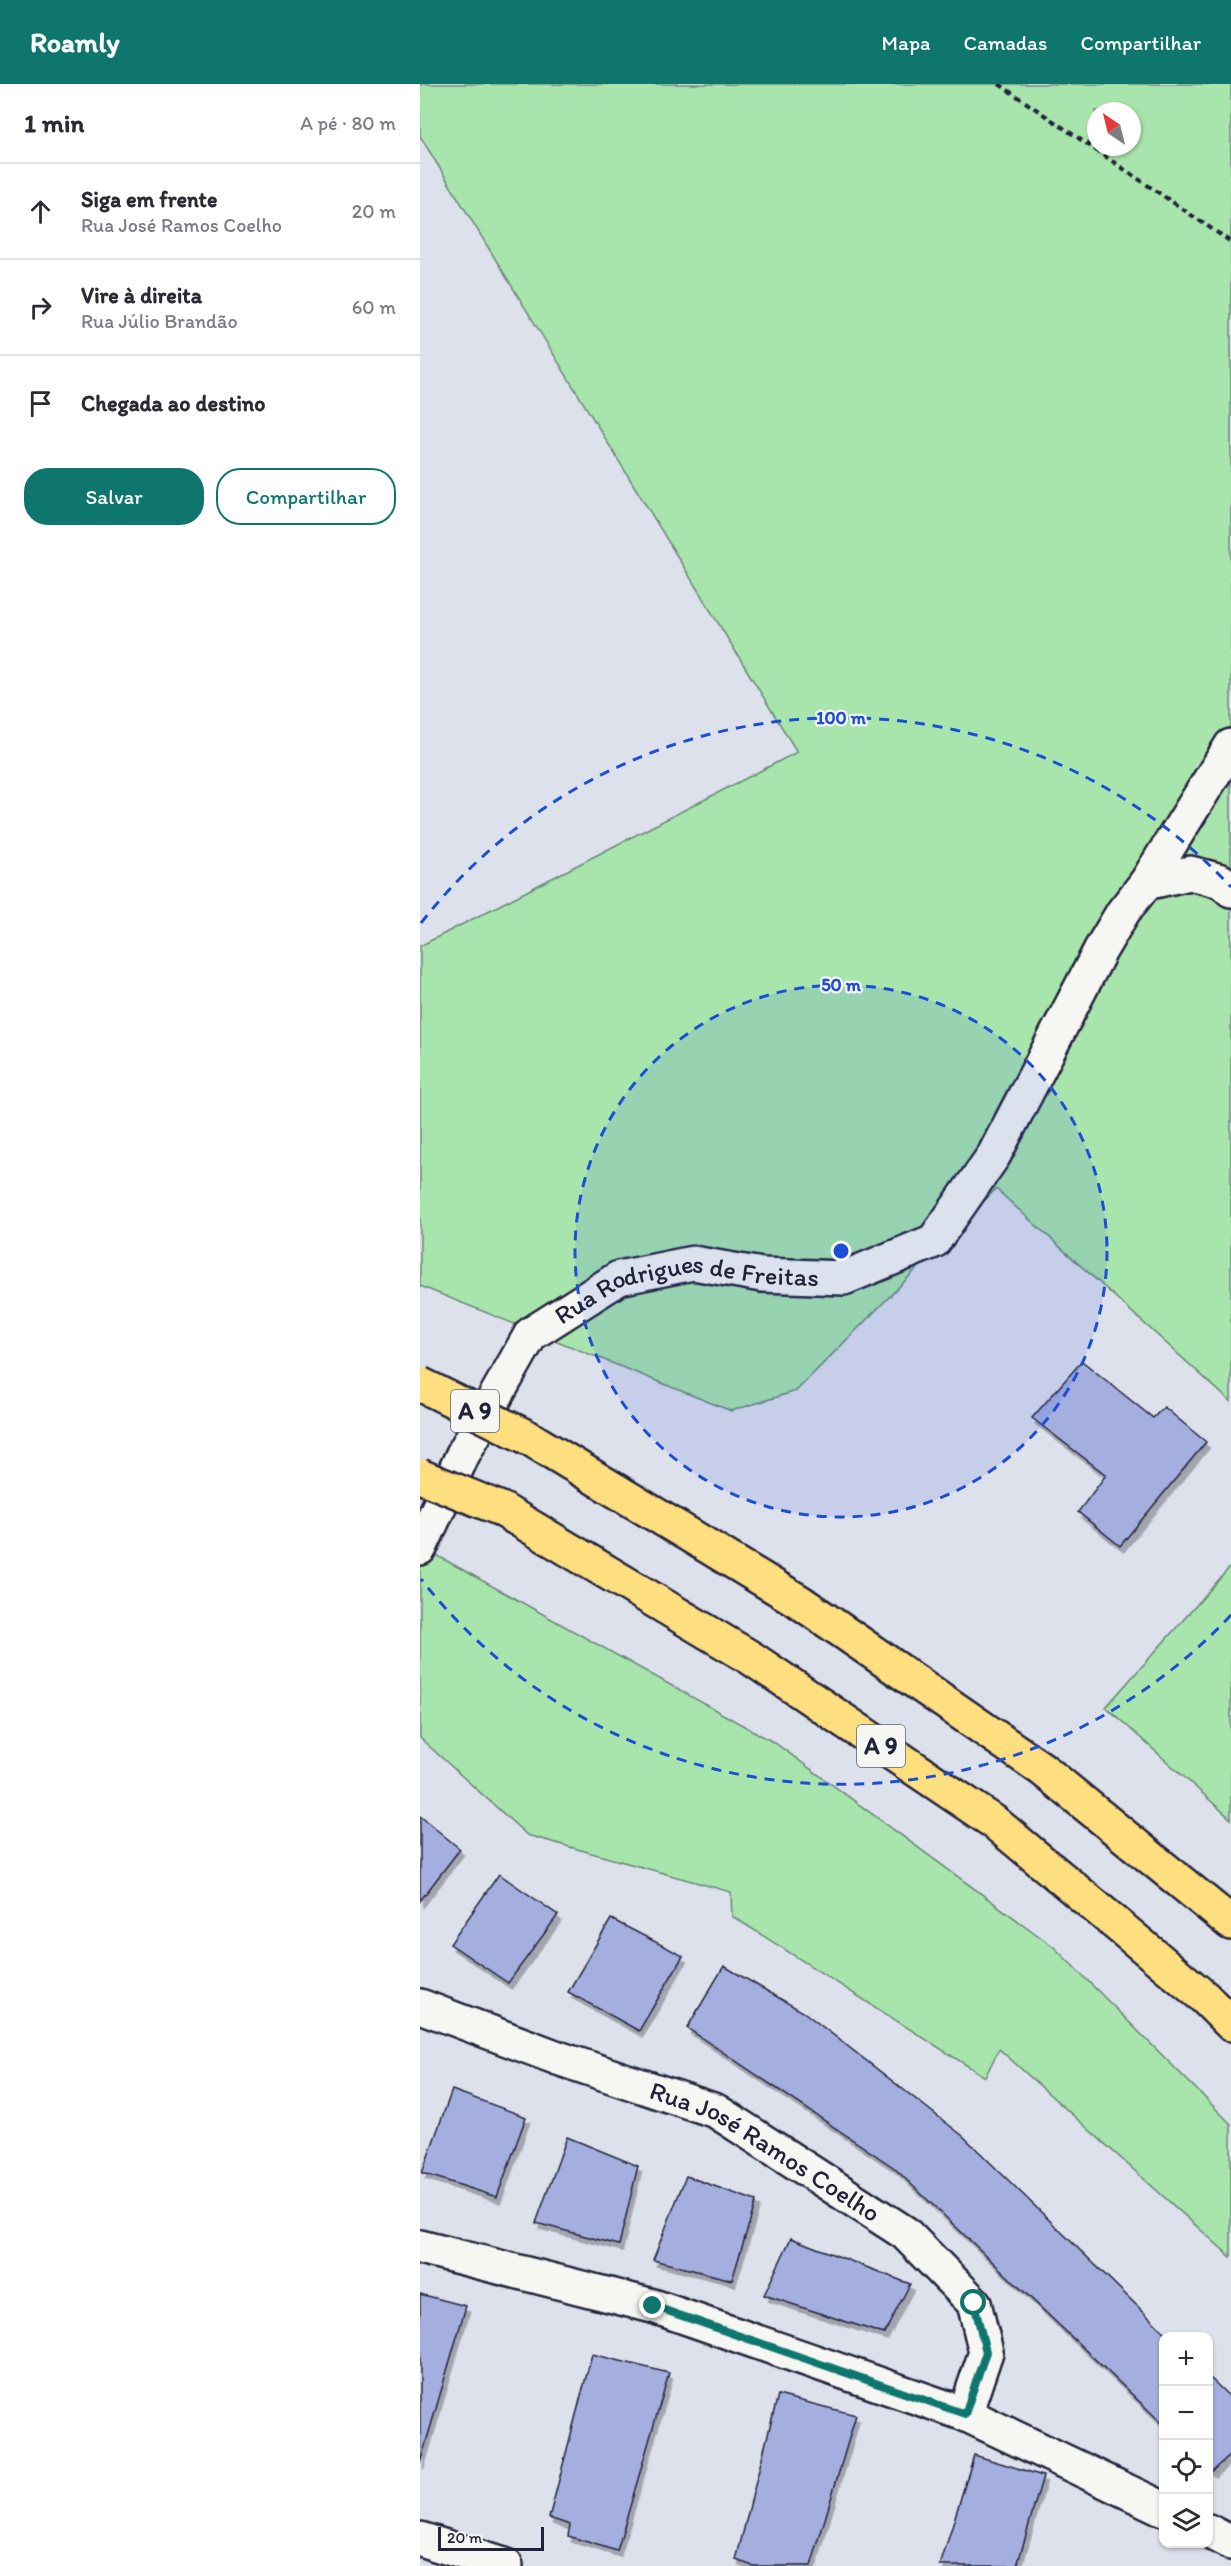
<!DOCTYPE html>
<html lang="pt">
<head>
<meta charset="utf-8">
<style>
	body { margin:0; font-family:Itim,sans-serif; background:#f7f7f7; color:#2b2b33 }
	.controls { position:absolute; right:18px; bottom:18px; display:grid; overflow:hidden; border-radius:12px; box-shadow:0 2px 4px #0004 }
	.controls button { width:54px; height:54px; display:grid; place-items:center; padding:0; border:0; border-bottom:2px solid #e1e1e2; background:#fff; color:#2b2b33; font:30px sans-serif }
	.compass { position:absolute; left:667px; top:18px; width:54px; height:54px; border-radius:50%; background:#fff; box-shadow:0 2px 4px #0004; rotate:325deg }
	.scale { position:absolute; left:18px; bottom:15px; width:106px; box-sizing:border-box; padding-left:6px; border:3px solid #22223b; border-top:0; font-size:16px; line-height:21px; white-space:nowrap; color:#22223b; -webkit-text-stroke:4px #f6f6f2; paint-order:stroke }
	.stop { position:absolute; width:18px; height:18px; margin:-14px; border:4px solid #0f766e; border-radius:50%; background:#fff }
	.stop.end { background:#0f766e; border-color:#fff; box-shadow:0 2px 6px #0008 }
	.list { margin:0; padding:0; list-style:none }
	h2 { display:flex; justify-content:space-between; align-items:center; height:78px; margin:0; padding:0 24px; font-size:26px }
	h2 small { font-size:20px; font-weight:400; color:#7c7c81 }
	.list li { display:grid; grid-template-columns:39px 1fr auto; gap:18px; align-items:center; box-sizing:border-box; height:96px; padding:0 24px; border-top:2px solid #e1e1e2 }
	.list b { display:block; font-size:22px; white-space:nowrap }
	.list p { margin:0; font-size:20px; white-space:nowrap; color:#7c7c81 }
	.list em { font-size:20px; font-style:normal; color:#7c7c81 }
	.actions { display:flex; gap:12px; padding:18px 24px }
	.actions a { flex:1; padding:14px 0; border:2px solid #0f766e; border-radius:24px; text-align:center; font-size:21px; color:#0f766e }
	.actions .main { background:#0f766e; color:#fff }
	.icon { flex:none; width:33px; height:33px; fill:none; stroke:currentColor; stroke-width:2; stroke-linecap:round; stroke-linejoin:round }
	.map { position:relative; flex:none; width:811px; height:2482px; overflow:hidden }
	header { display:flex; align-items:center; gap:36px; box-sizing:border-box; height:84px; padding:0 30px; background:#0f766e; color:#fff }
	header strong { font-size:28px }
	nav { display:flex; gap:33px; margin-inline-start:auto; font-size:21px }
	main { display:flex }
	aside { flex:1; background:#fff }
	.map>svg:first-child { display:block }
	.green { fill:#a8e5ac; stroke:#658474; stroke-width:1.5; fill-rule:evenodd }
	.building { fill:#a4afdf; stroke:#22223b; stroke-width:1.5; filter:url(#shadow) }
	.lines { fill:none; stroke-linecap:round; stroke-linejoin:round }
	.street-casing { stroke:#22223b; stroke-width:38 }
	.highway-casing { stroke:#22223b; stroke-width:38 }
	.path { stroke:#22223b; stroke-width:4; stroke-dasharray:6 4.5; stroke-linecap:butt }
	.street { stroke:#f6f6f2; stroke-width:33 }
	.highway { stroke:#fedf80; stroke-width:33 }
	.highway-bridge-casing { stroke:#22223b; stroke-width:38; stroke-linecap:butt }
	.highway-bridge { stroke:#fedf80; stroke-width:33 }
	.route { stroke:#0f766e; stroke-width:8 }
	.ring { fill:none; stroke:#1d4ed8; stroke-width:3; stroke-dasharray:10 8 }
	.labels { text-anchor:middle; stroke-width:4.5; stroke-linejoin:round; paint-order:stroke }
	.shield { fill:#f6f6f2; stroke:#626272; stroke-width:1.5 }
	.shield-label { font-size:24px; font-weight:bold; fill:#22223b }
	.street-label { font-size:26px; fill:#22223b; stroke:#f6f6f2 }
	.centre { fill:#1d4ed8; stroke:#f6f6f2; stroke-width:3 }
	.ring-label { font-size:18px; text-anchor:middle; font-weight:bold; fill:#1d4ed8; stroke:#f6f6f2; stroke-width:4.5; stroke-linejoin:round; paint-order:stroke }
</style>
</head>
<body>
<header>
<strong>Roamly</strong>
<nav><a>Mapa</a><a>Camadas</a><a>Compartilhar</a></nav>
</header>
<main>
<aside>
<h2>1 min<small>A pé · 80 m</small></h2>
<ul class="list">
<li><svg class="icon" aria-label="ahead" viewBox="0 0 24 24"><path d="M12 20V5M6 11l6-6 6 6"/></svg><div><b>Siga em frente</b><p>Rua José Ramos Coelho</p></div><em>20 m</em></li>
<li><svg class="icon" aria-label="right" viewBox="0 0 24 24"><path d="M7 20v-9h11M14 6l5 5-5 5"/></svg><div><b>Vire à direita</b><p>Rua Júlio Brandão</p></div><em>60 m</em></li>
<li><svg class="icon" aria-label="arrive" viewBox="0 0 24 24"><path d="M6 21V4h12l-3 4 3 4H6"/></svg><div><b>Chegada ao destino</b></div></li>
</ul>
<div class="actions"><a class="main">Salvar</a><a>Compartilhar</a></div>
</aside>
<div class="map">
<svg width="811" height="2482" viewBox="0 0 811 2482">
	<defs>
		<filter id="shadow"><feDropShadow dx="3.5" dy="6" stdDeviation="0" flood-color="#0004"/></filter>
	</defs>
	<rect width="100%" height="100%" fill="#dde1ec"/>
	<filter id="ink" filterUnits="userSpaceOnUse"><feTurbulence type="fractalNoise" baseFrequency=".0167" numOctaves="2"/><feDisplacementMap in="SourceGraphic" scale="12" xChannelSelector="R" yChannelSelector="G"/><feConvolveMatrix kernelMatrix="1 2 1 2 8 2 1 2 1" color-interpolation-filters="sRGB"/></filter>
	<g filter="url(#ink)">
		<!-- green -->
		<g class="green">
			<path d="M 0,0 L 811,0 L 811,1318 L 576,1105 L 376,1307 L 311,1327 L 0,1202 L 0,862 L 377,668 L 0,52 ZM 676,27 L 712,27 L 712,63 L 676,63 Z"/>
			<polygon points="0,1462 355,1659 634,1863 811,2040 811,2173 579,1965 565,1993 312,1832 311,1808 107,1751 0,1654"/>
			<polygon points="811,1482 811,1735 686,1623"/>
		</g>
		<!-- building -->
		<g class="building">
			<polygon points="662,1277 733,1334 744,1323 786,1358 700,1462 658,1428 686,1391 612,1334"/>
			<polygon points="0,1732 40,1765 0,1817"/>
			<polygon points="79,1790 138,1831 88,1899 30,1860"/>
			<polygon points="191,1835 263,1872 219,1947 148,1908"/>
			<polygon points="304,1882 385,1929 543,2052 748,2252 744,2252 744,2341 473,2083 267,1944"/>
			<polygon points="32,2006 106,2033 77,2113 2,2089"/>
			<polygon points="147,2053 218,2082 199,2161 116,2139"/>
			<polygon points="266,2092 336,2117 312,2196 233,2176"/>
			<polygon points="371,2154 490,2200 464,2250 344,2211"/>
			<polygon points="0,2210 46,2222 0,2379"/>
			<polygon points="172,2270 249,2289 197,2467 148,2452 150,2441 129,2434"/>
			<polygon points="788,2292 811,2314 811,2370 792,2387 788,2384"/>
			<polygon points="358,2311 436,2331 391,2482 333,2482 316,2476"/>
			<polygon points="554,2371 623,2392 597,2482 520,2482"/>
		</g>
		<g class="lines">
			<defs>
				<g id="street">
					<polyline points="726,799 811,662"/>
					<path id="s1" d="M 0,1464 L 43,1370 L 111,1250 L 199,1194 L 273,1179 L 342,1191 L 424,1194 L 514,1157 L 574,1071 L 681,865 L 703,828 L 726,799 L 770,789 L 801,797 L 811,806"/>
					<path id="s2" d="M 0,1922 L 138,1974 L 296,2027 L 485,2149 L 554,2219 L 566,2268 L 545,2330"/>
					<polyline points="0,2163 233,2222 545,2330 744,2425"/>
					<polyline points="788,2447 811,2459"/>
					<polyline points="0,2455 86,2482"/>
				</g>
				<g id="highway">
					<polyline points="109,1354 380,1518 622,1685 811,1839"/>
					<polyline points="81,1425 331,1574 574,1738 784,1913 811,1940"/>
				</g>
			</defs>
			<!-- street casing -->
			<use href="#street" class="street-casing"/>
			<!-- highway casing -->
			<use href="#highway" class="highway-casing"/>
			<!-- path -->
			<polyline class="path" points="579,0 811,158"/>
			<!-- street -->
			<use href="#street" class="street"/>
			<!-- highway -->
			<use href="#highway" class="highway"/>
			<defs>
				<g id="highway-bridge">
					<polyline points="0,1300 109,1354"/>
					<polyline points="0,1392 81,1425"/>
				</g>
			</defs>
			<!-- highway-bridge casing -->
			<use href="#highway-bridge" class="highway-bridge-casing"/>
			<!-- highway-bridge -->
			<use href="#highway-bridge" class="highway-bridge"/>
		</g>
	</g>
	<g class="lines" filter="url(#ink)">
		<!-- route -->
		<polyline class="route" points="233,2222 545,2330 566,2268 554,2219"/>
	</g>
	<!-- distance rings -->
	<circle cx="421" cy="1167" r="266" fill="#1d4ed8" fill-opacity=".12"/>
	<g class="ring">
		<circle cx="421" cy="1167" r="266"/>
		<path d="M811 1531A533 533 0 0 1 1 1495M1 839A533 533 0 0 1 811 803"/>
	</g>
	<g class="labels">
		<!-- shield labels -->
		<g class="shield">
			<rect x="31" y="1306" width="48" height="42" rx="4.5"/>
			<rect x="437" y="1641" width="48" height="42" rx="4.5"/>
		</g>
		<g class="shield-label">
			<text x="55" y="1335">A 9</text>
			<text x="461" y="1670">A 9</text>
		</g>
		<!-- street labels -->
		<g class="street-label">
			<text dy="9" stroke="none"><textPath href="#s1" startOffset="410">Rua Rodrigues de Freitas</textPath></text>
			<text dy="9" stroke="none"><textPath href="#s2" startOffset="376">Rua José Ramos Coelho</textPath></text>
		</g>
	</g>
	<circle cx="421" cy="1167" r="9" class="centre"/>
	<g class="ring-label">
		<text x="421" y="640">100 m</text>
		<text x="421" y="907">50 m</text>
	</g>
</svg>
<div class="controls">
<button>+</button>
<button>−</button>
<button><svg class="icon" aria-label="locate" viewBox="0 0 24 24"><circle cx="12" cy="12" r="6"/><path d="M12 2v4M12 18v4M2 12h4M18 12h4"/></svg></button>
<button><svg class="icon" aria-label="layers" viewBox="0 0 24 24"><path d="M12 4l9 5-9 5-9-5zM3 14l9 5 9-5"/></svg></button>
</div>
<svg class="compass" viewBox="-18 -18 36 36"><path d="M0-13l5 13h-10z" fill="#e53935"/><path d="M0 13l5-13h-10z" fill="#7c7c81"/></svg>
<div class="scale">20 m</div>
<div class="stop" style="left:554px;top:2219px"></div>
<div class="stop end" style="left:233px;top:2222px"></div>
</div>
</main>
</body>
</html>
